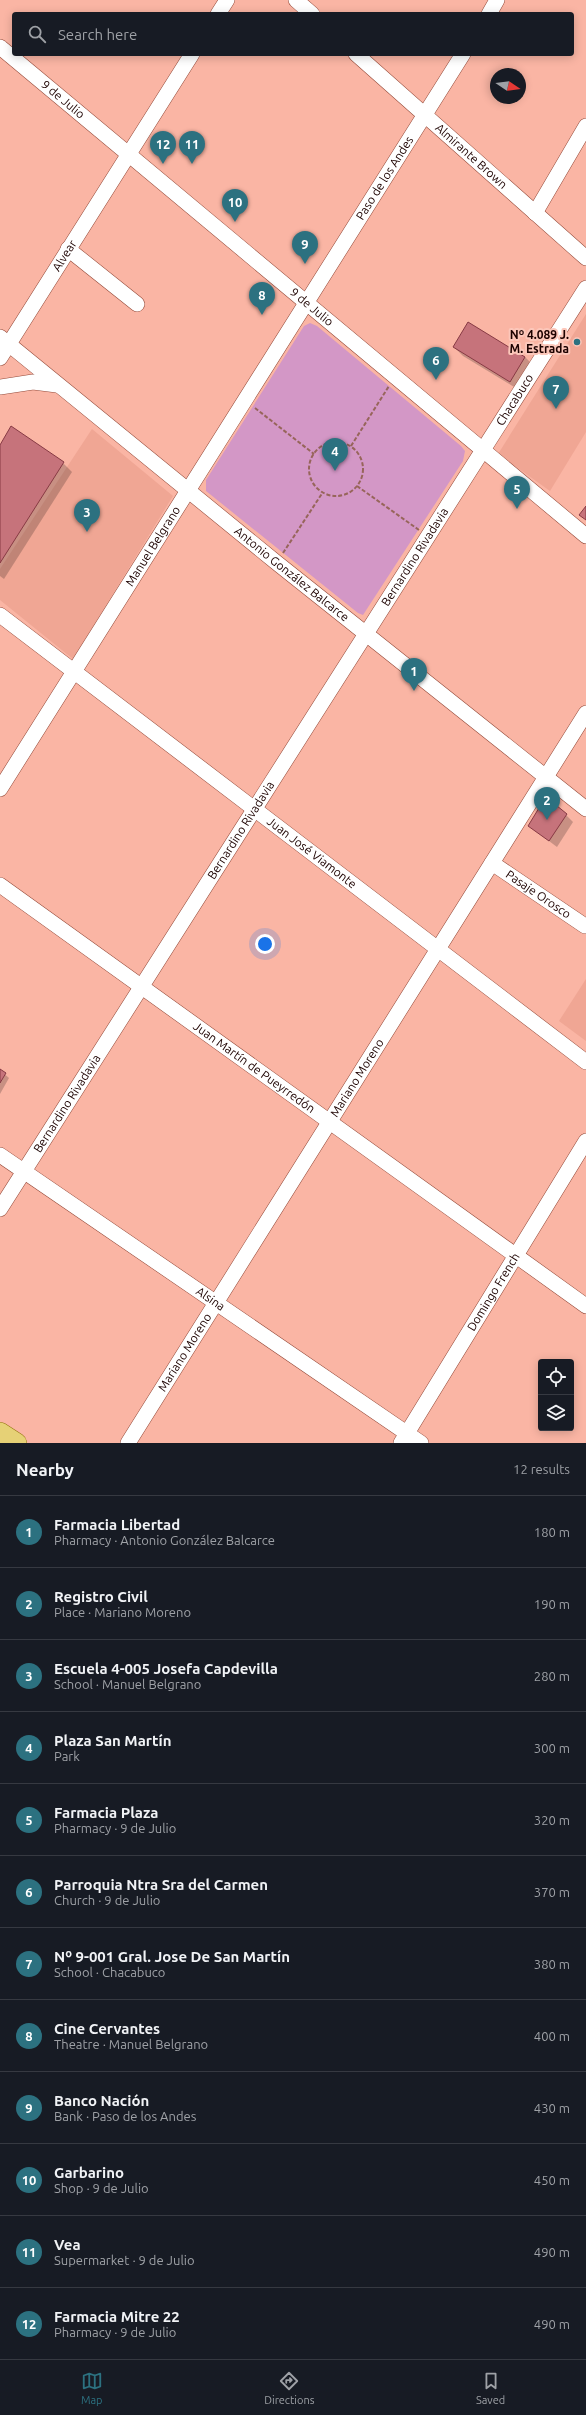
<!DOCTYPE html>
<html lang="en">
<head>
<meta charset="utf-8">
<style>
	body { margin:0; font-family:Ubuntu,sans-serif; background:#242831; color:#f1f3f6 }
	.controls { position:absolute; right:12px; bottom:12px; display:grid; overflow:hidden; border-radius:4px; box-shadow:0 2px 10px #0003 }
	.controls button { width:36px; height:36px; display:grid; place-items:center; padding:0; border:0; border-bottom:1px solid #363941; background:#171b24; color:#f1f3f6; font:20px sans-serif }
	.compass { position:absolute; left:490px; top:68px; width:36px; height:36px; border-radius:50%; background:#171b24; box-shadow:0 2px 10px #0003; rotate:103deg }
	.you { position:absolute; left:265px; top:944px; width:14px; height:14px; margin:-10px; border:3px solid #fff; border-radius:50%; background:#1a73e8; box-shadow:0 0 0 6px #1a73e833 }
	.badge { display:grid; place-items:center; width:26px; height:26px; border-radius:50%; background:#2c7180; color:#fff; font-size:13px; font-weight:700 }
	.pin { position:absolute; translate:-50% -33px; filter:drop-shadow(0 1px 2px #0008) }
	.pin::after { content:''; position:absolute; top:21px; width:14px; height:12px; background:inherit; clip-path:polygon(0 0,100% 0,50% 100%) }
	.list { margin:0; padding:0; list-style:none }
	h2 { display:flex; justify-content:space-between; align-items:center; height:52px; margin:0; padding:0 16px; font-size:17px }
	h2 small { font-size:13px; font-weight:400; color:#9ea1a6 }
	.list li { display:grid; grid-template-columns:26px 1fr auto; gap:12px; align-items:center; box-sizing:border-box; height:72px; padding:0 16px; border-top:1px solid #363941 }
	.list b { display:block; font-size:15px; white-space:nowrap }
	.list p { margin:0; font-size:13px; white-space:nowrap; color:#9ea1a6 }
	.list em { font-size:13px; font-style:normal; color:#9ea1a6 }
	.icon { flex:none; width:22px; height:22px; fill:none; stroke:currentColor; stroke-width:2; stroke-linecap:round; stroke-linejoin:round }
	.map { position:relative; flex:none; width:586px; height:1443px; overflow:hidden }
	.search { position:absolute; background:#171b24; box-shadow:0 2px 10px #0003; left:12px; right:12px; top:12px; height:44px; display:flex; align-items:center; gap:10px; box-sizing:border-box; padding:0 14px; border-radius:4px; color:#9ea1a6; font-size:15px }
	.sheet { height:916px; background:#171b24 }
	nav { display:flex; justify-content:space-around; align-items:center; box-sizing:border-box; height:56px; border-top:1px solid #363941; background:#171b24; font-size:11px; color:#9ea1a6 }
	nav a { display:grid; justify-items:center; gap:2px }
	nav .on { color:#2c7180 }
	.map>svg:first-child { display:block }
	.built { fill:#f0a694 }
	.green { fill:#d397c6 }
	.shadow { fill:#0003 }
	.building { fill:#c6737b; stroke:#873a44 }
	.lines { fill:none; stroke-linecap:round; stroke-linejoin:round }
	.minor-casing { stroke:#944938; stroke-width:16 }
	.major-casing { stroke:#957512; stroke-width:20 }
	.path { stroke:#97655a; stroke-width:2; stroke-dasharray:4 2; stroke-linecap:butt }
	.minor { stroke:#fff; stroke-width:15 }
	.major { stroke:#e6d176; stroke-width:19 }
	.poi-dot { fill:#2c7180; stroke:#fcc7ba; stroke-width:1.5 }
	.labels { text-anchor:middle; stroke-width:4; stroke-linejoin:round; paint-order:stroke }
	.street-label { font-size:12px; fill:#1d0200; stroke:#fcc7ba }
	.poi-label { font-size:12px; font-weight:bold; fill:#1d0200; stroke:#fcc7ba; text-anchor:end }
</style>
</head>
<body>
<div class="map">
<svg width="586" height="1443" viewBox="0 0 586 1443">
	<rect width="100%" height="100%" fill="#fab5a4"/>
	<!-- built -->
	<g class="built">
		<polygon points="586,314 586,432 550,491 498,454"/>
		<polygon points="92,429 173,496 73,659 0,600 0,569"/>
		<polygon points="586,979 586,1041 559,1021"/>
	</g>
	<!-- green -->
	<polygon class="green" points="310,323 317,326 461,446 465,451 463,461 363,615 358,613 206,491 206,480 304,326"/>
	<!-- shadow -->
	<g class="shadow">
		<polygon points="468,323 525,357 534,366 519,390 463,356 454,347"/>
		<polygon points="0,447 63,463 72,472 4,579 0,576"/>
		<polygon points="566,815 573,822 557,847 529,826"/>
		<polygon points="0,1070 9,1078 0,1094"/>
	</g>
	<!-- building -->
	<g class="building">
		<polygon points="468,322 525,357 510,382 453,347"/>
		<polygon points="11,426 64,462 0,563 0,445"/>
		<polygon points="586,506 586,520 579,515"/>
		<polygon points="551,801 567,814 549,841 528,826 542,803"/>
		<polygon points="0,1069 6,1073 0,1083"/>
	</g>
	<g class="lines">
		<defs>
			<g id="minor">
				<polyline points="296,0 312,14"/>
				<polyline points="218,14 227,0"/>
				<polyline points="489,14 497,0"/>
				<path id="s1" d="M 0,47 L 586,536"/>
				<path id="s2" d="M 356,54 L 586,258"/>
				<polyline points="535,213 586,126"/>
				<polyline points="68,249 137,304"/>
				<path id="s3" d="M 0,337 L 277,563 L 586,809"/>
				<path id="s4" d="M 0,358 L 192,54"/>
				<polyline points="0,387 33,382 57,385"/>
				<path id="s5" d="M 0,615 L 586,1062"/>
				<path id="s6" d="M 0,789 L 463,54"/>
				<path id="s7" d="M 492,863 L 585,926"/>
				<path id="s8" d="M 0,885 L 586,1306"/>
				<path id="s9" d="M 0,1155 L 421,1443"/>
				<path id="s10" d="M 0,1209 L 586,288"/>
				<path id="s11" d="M 128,1443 L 586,713"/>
				<path id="s12" d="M 401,1443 L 586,1141"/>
			</g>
			<polyline id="major" points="0,1432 17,1443"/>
		</defs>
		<!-- minor casing -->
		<use href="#minor" class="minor-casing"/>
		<!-- major casing -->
		<use href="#major" class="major-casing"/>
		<!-- path -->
		<g class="path">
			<polyline points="255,408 314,454"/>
			<circle cx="336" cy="469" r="27"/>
			<polyline points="351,446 389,386"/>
			<polyline points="357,486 419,530"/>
			<polyline points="283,553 323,492"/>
		</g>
		<!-- minor -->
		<use href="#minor" class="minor"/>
		<!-- major -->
		<use href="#major" class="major"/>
	</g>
	<!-- markers -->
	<circle class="poi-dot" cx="577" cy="342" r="4"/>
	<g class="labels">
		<!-- street labels -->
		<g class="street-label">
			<text dy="4" stroke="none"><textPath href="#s1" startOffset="82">9 de Julio</textPath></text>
			<text dy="4" stroke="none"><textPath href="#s2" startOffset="154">Almirante Brown</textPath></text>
			<text dy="4" stroke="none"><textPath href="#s6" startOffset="722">Paso de los Andes</textPath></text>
			<text dy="4" stroke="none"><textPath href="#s4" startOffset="121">Alvear</textPath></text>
			<text dy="4" stroke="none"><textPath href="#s1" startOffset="406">9 de Julio</textPath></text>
			<text dy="4" stroke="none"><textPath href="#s10" startOffset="959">Chacabuco</textPath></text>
			<text dy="4" stroke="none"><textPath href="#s6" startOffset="287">Manuel Belgrano</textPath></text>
			<text dy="4" stroke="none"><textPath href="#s10" startOffset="773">Bernardino Rivadavia</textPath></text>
			<text dy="4" stroke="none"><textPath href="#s3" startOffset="376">Antonio González Balcarce</textPath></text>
			<text dy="4" stroke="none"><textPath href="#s10" startOffset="449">Bernardino Rivadavia</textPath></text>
			<text dy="4" stroke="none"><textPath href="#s5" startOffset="392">Juan José Viamonte</textPath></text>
			<text dy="4" stroke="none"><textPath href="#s7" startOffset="56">Pasaje Orosco</textPath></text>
			<text dy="4" stroke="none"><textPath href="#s8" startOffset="313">Juan Martín de Pueyrredón</textPath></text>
			<text dy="4" stroke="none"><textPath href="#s11" startOffset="431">Mariano Moreno</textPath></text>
			<text dy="4" stroke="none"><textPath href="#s10" startOffset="125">Bernardino Rivadavia</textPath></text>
			<text dy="4" stroke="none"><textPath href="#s12" startOffset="177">Domingo French</textPath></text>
			<text dy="4" stroke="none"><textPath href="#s9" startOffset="255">Alsina</textPath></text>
			<text dy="4" stroke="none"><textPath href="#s11" startOffset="107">Mariano Moreno</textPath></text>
		</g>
		<!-- poi labels -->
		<g class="poi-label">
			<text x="569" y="339">Nº 4.089 J.<tspan x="569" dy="14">M. Estrada</tspan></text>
		</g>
	</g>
</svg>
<div class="controls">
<button><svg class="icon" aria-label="locate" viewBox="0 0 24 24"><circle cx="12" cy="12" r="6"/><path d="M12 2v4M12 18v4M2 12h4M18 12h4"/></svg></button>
<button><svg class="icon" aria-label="layers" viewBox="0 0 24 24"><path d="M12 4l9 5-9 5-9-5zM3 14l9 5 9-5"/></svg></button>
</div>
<svg class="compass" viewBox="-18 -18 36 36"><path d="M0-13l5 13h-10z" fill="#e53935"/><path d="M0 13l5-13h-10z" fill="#9ea1a6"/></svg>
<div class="you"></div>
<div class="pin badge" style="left:414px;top:691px">1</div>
<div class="pin badge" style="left:547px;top:820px">2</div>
<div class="pin badge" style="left:87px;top:532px">3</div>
<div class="pin badge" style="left:335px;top:471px">4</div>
<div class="pin badge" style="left:517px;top:509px">5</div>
<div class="pin badge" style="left:436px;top:380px">6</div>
<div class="pin badge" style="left:556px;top:409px">7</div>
<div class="pin badge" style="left:262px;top:315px">8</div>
<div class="pin badge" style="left:305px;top:264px">9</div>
<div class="pin badge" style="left:235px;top:222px">10</div>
<div class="pin badge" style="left:192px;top:164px">11</div>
<div class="pin badge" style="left:163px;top:164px">12</div>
<div class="search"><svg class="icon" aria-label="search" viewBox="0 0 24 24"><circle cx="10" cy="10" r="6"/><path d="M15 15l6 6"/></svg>Search here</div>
</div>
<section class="sheet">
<h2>Nearby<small>12 results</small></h2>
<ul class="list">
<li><span class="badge">1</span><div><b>Farmacia Libertad</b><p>Pharmacy · Antonio González Balcarce</p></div><em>180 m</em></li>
<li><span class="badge">2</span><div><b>Registro Civil</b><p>Place · Mariano Moreno</p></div><em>190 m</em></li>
<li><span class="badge">3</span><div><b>Escuela 4-005 Josefa Capdevilla</b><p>School · Manuel Belgrano</p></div><em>280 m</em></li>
<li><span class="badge">4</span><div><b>Plaza San Martín</b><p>Park</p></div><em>300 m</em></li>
<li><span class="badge">5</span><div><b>Farmacia Plaza</b><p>Pharmacy · 9 de Julio</p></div><em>320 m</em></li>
<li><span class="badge">6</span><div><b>Parroquia Ntra Sra del Carmen</b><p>Church · 9 de Julio</p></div><em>370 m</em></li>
<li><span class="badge">7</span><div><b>Nº 9-001 Gral. Jose De San Martín</b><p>School · Chacabuco</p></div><em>380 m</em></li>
<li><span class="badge">8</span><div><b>Cine Cervantes</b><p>Theatre · Manuel Belgrano</p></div><em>400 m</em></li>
<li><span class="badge">9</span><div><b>Banco Nación</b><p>Bank · Paso de los Andes</p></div><em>430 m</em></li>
<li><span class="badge">10</span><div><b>Garbarino</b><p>Shop · 9 de Julio</p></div><em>450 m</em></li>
<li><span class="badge">11</span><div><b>Vea</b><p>Supermarket · 9 de Julio</p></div><em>490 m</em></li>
<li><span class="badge">12</span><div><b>Farmacia Mitre 22</b><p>Pharmacy · 9 de Julio</p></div><em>490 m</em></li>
</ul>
</section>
<nav>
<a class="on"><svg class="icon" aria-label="map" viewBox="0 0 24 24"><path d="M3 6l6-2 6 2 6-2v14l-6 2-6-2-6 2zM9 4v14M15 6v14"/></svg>Map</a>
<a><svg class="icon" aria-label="directions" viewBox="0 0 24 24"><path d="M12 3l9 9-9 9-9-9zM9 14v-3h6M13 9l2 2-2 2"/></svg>Directions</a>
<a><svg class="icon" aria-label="saved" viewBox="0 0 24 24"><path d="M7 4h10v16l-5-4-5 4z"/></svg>Saved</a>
</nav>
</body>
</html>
